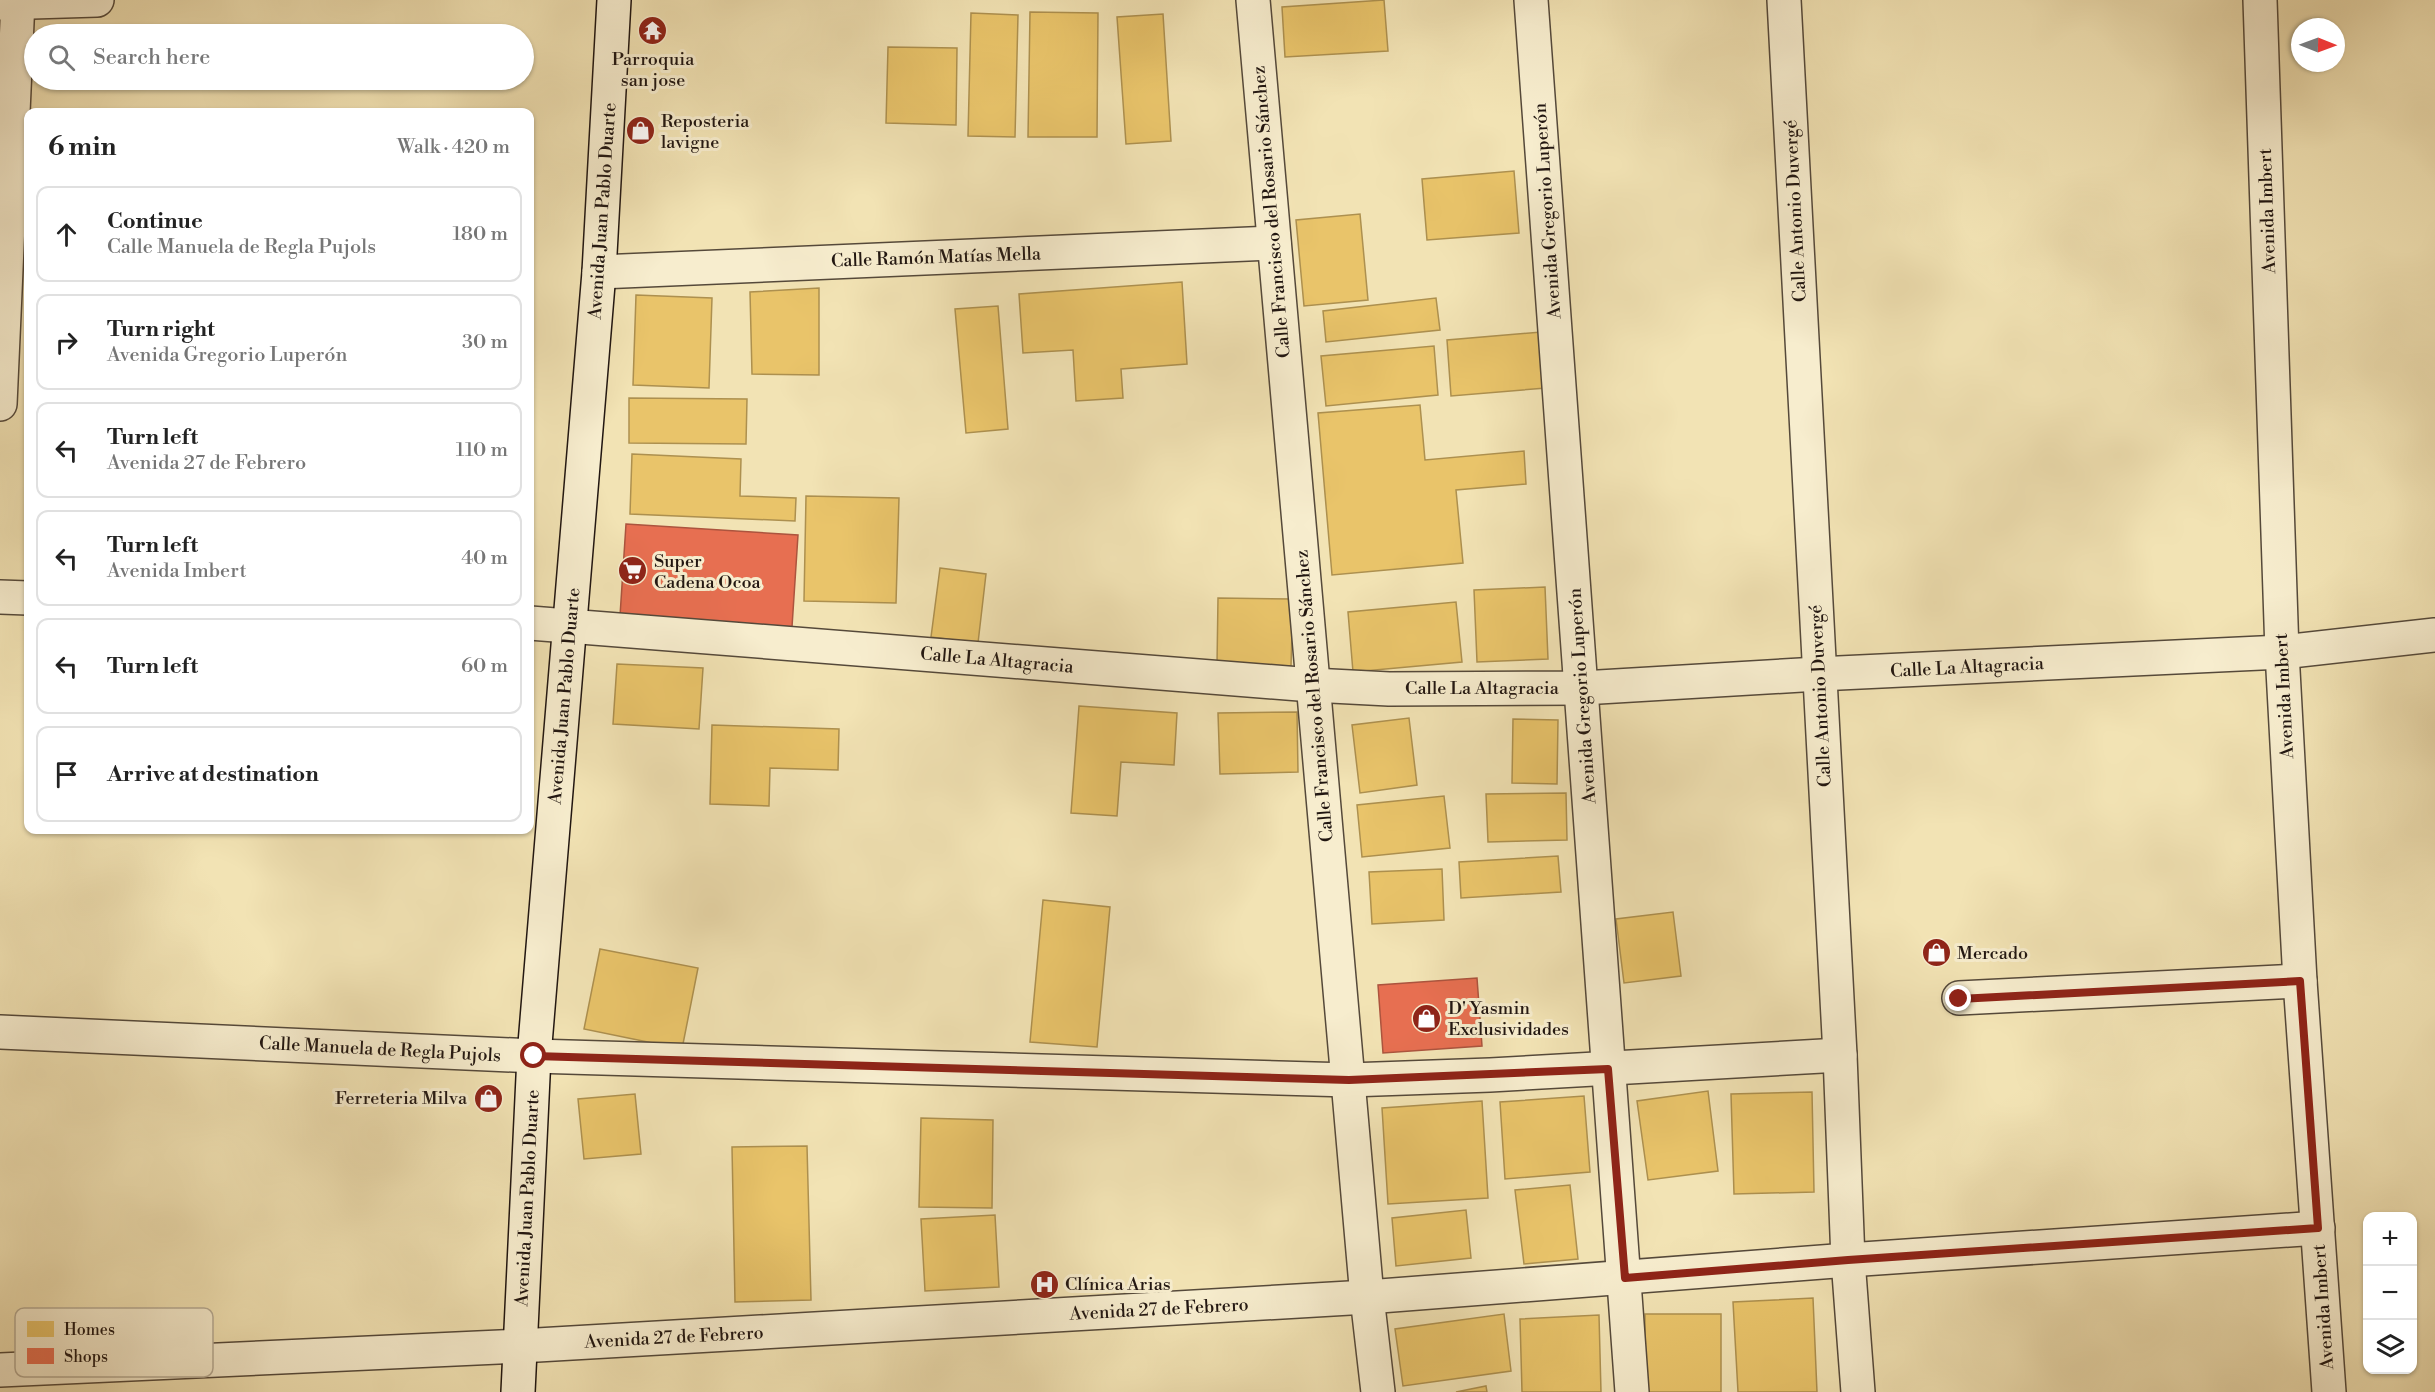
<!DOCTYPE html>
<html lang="en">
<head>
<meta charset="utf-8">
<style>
	body { margin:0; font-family:"Libre Bodoni",serif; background:#f6f6f6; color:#222 }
	.controls { position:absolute; right:18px; bottom:18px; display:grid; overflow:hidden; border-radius:12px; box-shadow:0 2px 4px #0004 }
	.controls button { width:54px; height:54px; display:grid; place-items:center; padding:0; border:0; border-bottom:2px solid #e0e0e0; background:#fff; color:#222; font:30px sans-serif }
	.compass { position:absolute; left:2291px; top:18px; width:54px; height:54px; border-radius:50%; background:#fff; box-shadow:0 2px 4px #0004; rotate:91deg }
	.stop { position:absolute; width:18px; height:18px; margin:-14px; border:4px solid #8f2418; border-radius:50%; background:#fff }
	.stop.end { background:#8f2418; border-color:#fff; box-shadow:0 2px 6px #0008 }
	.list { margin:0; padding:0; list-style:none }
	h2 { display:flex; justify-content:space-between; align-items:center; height:78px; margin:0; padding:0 24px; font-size:26px }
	h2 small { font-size:20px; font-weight:400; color:#767676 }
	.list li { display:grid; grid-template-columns:39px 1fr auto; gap:18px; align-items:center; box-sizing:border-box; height:96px; margin:0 12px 12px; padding:0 12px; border:2px solid #e0e0e0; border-radius:12px }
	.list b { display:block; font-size:22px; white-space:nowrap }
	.list p { margin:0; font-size:20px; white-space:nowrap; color:#767676 }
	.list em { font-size:20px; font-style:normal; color:#767676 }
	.icon { flex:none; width:33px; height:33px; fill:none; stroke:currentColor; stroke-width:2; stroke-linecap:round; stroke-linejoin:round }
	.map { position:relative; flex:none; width:2435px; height:1392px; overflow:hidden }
	.search { position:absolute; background:#fff; box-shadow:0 2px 4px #0004; left:24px; top:24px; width:510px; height:66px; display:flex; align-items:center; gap:15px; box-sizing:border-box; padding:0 21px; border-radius:33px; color:#767676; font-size:22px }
	.panel { position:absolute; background:#fff; box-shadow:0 2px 4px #0004; left:24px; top:108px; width:510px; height:726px; border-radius:12px }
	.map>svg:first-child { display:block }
	.homes { fill:#e9c46a; stroke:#ad904f; stroke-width:1.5 }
	.shops { fill:#e76f51; stroke:#ac543e; stroke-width:1.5 }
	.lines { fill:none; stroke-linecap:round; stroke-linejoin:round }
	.street-casing { stroke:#55493a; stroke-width:36 }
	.secondary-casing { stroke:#211611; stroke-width:36 }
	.street { stroke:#f7edce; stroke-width:33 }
	.secondary { stroke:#f7edce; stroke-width:33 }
	.route { stroke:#8f2418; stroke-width:8 }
	.labels { text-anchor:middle; stroke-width:6; stroke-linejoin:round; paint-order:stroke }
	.poi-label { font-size:18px; fill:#211611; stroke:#f7edce; text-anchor:start }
	.street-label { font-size:18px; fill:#211611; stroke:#f7edce }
	.key { fill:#f7edce; stroke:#b7ac95; stroke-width:1.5 }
	.key-label { font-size:16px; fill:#211611 }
</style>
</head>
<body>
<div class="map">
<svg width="2435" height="1392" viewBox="0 0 2435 1392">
	<rect width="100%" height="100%" fill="#f2e3b4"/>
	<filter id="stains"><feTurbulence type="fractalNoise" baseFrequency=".00333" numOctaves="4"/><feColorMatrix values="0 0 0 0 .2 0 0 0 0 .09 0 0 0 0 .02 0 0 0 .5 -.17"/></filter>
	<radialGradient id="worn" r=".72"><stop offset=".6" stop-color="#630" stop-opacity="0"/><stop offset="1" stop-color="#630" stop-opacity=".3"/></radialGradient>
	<!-- homes -->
	<g class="homes">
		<polygon points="1384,0 1388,51 1285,57 1282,7"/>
		<polygon points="1030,12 1098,13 1097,137 1028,137"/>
		<polygon points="971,13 1018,15 1015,137 968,136"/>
		<polygon points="1163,14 1171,141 1126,144 1117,17"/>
		<polygon points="888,47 957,48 956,125 886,123"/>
		<polygon points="1514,171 1519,233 1427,240 1422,179"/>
		<polygon points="1360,214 1368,300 1304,306 1296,220"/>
		<polygon points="1182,282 1187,364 1121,369 1123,398 1076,401 1073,350 1023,353 1019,294"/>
		<polygon points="819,288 819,375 752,374 750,292"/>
		<polygon points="636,295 712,298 709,388 633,385"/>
		<polygon points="1436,298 1440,330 1326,342 1323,311"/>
		<polygon points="998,306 1008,429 966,433 955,309"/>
		<polygon points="1541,332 1546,388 1451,396 1447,340"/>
		<polygon points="1434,346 1438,395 1326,406 1321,356"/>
		<polygon points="629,398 747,399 746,444 629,443"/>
		<polygon points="1420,405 1425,460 1524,451 1526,484 1456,490 1463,563 1332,575 1318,413"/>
		<polygon points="632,454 741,459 740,496 796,498 795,521 630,514"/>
		<polygon points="806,496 899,498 896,603 804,601"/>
		<polygon points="940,568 986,574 978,643 931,637"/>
		<polygon points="1545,587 1548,659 1477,662 1474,590"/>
		<polygon points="1218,598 1293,599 1291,666 1217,665"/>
		<polygon points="1456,602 1462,662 1353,672 1348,612"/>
		<polygon points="617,664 703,668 699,729 613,724"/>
		<polygon points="1079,706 1177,713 1174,765 1121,762 1117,816 1071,813"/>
		<polygon points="1297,712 1298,772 1220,774 1218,713"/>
		<polygon points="1409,718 1417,785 1360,793 1352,725"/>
		<polygon points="1513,719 1558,720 1557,784 1512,783"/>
		<polygon points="712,725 839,729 838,770 770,768 769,806 710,804"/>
		<polygon points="1566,793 1567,840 1488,842 1486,794"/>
		<polygon points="1444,796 1450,848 1362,857 1357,805"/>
		<polygon points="1558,856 1561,892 1461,898 1459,862"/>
		<polygon points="1442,869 1444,920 1372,924 1369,872"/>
		<polygon points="1043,900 1110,907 1097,1047 1030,1042"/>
		<polygon points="1673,912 1681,976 1624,983 1616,919"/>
		<polygon points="600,949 698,968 682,1049 584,1029"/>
		<polygon points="1708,1091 1718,1171 1648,1180 1637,1101"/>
		<polygon points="1812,1092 1814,1192 1734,1194 1731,1094"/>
		<polygon points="635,1094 641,1154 584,1159 578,1099"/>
		<polygon points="1584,1096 1590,1172 1505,1179 1500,1102"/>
		<polygon points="1482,1101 1488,1198 1388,1204 1382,1108"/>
		<polygon points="921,1118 993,1120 992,1208 919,1207"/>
		<polygon points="807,1146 811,1300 735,1302 732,1147"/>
		<polygon points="1570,1185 1578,1259 1524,1264 1515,1190"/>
		<polygon points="1466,1210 1471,1258 1396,1266 1392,1218"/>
		<polygon points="995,1215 999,1287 925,1291 921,1219"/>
		<polygon points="1813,1298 1817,1392 1738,1392 1733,1302"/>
		<polygon points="1504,1314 1511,1371 1403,1386 1395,1329"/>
		<rect x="1645" y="1314" width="76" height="78"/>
		<polygon points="1599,1315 1601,1392 1522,1392 1520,1319"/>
		<polygon points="1486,1386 1487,1392 1456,1392"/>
	</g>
	<!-- shops -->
	<g class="shops">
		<polygon points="626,524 798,535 792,627 620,616"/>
		<polygon points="1477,978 1482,1046 1383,1053 1378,985"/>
	</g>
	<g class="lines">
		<defs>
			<g id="street">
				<polyline points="1253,0 1367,1297 1378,1392"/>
				<polyline points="1531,0 1632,1392"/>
				<polyline points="1784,0 1840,1055 1848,1260 1858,1392"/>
				<polyline points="2260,0 2282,652 2300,981 2329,1392"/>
				<polyline points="0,3 97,0"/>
				<polyline points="599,272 1274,243"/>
				<polyline points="0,404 18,0"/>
				<polyline points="0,597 28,598"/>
				<polyline points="530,623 1312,685 1389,689 1582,688 1818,674 2282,652 2435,635"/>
				<polyline points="1959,998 2300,981"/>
				<polyline points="0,1032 534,1056 1349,1080 1490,1075 1840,1055"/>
				<polyline points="0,1370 520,1346 1367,1297 1848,1260 2318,1228"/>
			</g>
			<polyline id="secondary" points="518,1392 534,1056 599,272 614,0"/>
		</defs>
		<!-- street casing -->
		<use href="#street" class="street-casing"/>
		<!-- secondary casing -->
		<use href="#secondary" class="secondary-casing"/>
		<!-- street -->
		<use href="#street" class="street"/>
		<!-- secondary -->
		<use href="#secondary" class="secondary"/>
	</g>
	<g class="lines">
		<!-- route -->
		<polyline class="route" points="534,1056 1349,1080 1608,1069 1625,1278 1848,1260 2318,1228 2300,981 1959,999"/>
	</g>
	<!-- icons -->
	<defs>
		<symbol id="temple-disc" viewBox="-11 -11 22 22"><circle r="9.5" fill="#8f2418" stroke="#f7edce"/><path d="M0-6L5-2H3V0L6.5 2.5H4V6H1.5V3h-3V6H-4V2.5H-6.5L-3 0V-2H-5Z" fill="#fff"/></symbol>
		<symbol id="shop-disc" viewBox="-11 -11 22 22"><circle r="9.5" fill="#8f2418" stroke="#f7edce"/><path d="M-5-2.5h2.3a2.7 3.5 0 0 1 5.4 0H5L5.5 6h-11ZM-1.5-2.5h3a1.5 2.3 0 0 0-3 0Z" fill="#fff"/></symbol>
		<symbol id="supermarket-disc" viewBox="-11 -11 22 22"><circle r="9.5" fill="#8f2418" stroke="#f7edce"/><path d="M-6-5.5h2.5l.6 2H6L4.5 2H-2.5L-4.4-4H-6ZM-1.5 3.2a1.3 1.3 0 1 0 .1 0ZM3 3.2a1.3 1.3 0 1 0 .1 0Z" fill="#fff"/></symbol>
		<symbol id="hospital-disc" viewBox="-11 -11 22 22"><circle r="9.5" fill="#8f2418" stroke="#f7edce"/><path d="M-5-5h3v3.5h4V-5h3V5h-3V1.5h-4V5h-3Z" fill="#fff"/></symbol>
	</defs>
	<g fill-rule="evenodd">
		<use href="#temple-disc" x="636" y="14" width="33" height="33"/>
		<use href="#shop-disc" x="624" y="114" width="33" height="33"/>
		<use href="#supermarket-disc" x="616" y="554" width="33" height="33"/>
		<use href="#shop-disc" x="1920" y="936" width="33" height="33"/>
		<use href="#shop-disc" x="1410" y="1002" width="33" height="33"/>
		<use href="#shop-disc" x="472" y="1082" width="33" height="33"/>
		<use href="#hospital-disc" x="1028" y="1268" width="33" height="33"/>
	</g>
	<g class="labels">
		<!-- poi labels -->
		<g class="poi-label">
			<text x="653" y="65" text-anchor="middle">Parroquia<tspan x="653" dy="21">san jose</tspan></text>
			<text x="661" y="127">Reposteria<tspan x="661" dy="21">lavigne</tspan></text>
			<text x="654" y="567">Super<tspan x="654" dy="21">Cadena Ocoa</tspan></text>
			<text x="1957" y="959">Mercado</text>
			<text x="1448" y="1014">D' Yasmin<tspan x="1448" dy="21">Exclusividades</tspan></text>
			<text x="467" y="1104" text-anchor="end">Ferreteria Milva</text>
			<text x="1065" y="1290">Clínica Arias</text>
		</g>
		<!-- street labels -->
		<g class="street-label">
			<text transform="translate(602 211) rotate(-86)" y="6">Avenida Juan Pablo Duarte</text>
			<text transform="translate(1547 211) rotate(-94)" y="6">Avenida Gregorio Luperón</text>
			<text transform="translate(1795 211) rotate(-93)" y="6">Calle Antonio Duvergé</text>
			<text transform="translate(2267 211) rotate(-92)" y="6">Avenida Imbert</text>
			<text transform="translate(1271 212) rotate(-95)" y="6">Calle Francisco del Rosario Sánchez</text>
			<text transform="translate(936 257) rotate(-2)" y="6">Calle Ramón Matías Mella</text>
			<text transform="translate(997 660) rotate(5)" y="6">Calle La Altagracia</text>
			<text transform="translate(1967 667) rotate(-3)" y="6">Calle La Altagracia</text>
			<text x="1482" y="694">Calle La Altagracia</text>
			<text transform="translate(564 696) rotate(-85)" y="6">Avenida Juan Pablo Duarte</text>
			<text transform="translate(1314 696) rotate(-95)" y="6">Calle Francisco del Rosario Sánchez</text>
			<text transform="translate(1582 696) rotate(-94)" y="6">Avenida Gregorio Luperón</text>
			<text transform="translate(1820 696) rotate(-93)" y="6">Calle Antonio Duvergé</text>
			<text transform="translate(2284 696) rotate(-93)" y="6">Avenida Imbert</text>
			<text transform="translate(380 1049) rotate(3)" y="6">Calle Manuela de Regla Pujols</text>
			<text transform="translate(527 1198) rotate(-87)" y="6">Avenida Juan Pablo Duarte</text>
			<text transform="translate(2323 1307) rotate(-94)" y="6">Avenida Imbert</text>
			<text transform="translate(1159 1309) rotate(-3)" y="6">Avenida 27 de Febrero</text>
			<text transform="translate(674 1337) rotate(-3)" y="6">Avenida 27 de Febrero</text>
		</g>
	</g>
	<!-- legend -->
	<rect x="15" y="1308" width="198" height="69" rx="9" class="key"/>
	<rect x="27" y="1321" width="27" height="16" fill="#e9c46a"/>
	<rect x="27" y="1348" width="27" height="16" fill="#e76f51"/>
	<g class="key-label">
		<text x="64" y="1335">Homes</text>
		<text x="64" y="1362">Shops</text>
	</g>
	<rect width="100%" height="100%" filter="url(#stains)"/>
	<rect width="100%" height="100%" fill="url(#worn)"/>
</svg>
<div class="controls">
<button>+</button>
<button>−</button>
<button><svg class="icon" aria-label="layers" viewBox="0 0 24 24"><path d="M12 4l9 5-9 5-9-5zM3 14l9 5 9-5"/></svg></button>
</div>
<svg class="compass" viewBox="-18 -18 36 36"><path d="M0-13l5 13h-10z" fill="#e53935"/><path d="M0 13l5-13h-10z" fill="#767676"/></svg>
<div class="stop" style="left:534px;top:1056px"></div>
<div class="stop end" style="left:1959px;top:999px"></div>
<div class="search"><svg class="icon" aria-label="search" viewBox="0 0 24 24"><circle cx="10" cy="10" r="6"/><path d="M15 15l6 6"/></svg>Search here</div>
<section class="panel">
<h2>6 min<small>Walk · 420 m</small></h2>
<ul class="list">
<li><svg class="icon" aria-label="ahead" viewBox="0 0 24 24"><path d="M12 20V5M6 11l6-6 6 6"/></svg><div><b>Continue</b><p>Calle Manuela de Regla Pujols</p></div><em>180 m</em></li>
<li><svg class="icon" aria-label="right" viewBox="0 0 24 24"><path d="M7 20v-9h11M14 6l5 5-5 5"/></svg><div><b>Turn right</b><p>Avenida Gregorio Luperón</p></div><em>30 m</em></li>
<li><svg class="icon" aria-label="left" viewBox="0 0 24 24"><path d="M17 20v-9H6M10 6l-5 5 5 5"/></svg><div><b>Turn left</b><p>Avenida 27 de Febrero</p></div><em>110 m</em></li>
<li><svg class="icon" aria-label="left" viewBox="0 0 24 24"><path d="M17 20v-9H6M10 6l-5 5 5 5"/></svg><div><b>Turn left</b><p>Avenida Imbert</p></div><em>40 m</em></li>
<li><svg class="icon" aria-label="left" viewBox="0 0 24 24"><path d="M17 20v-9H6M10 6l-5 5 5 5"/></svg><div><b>Turn left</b></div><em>60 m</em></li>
<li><svg class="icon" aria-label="arrive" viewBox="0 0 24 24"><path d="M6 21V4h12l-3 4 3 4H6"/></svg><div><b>Arrive at destination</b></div></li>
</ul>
</section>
</div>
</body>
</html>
